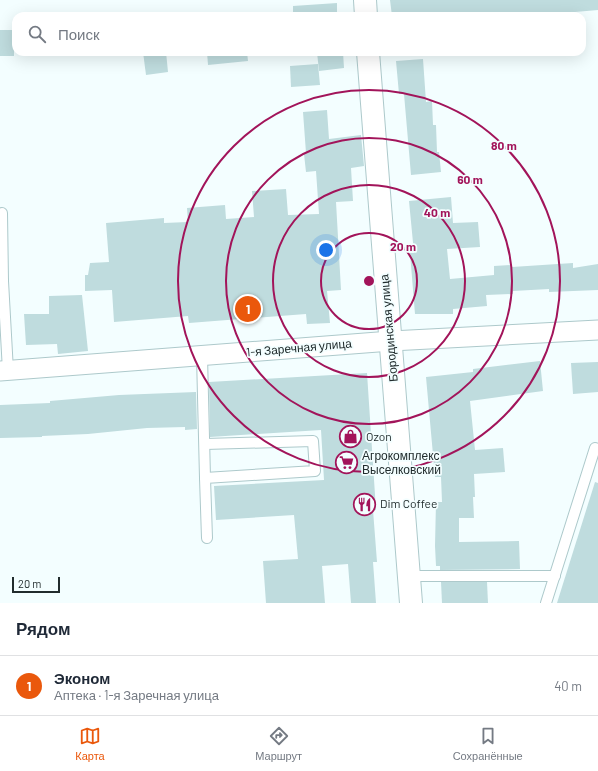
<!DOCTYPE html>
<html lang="ru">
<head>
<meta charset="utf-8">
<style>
	body { margin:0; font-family:Barlow,sans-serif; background:#f2f2f3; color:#1f2937 }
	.scale { position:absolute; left:12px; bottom:10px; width:48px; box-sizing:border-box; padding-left:4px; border:2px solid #212c2d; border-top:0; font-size:11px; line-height:14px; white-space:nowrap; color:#212c2d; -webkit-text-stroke:3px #f3feff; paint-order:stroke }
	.you { position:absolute; left:326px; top:250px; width:14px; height:14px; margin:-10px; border:3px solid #fff; border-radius:50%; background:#1a73e8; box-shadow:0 0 0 6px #1a73e833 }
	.badge { display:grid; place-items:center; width:26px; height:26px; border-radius:50%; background:#ea580c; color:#fff; font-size:13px; font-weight:700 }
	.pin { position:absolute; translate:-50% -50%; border:2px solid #fff; box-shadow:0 1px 4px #0006 }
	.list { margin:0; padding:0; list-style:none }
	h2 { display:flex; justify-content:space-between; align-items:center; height:52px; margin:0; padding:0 16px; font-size:17px }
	h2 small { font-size:13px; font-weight:400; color:#747a83 }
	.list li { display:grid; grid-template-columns:26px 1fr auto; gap:12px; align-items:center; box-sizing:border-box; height:60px; padding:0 16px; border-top:1px solid #e0e1e3 }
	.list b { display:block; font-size:15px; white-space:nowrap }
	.list p { margin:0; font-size:13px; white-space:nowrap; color:#747a83 }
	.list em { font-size:13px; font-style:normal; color:#747a83 }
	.icon { flex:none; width:22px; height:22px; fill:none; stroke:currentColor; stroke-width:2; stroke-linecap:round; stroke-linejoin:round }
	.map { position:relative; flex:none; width:598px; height:603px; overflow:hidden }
	.search { position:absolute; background:#fff; box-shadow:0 4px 16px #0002; left:12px; right:12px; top:12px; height:44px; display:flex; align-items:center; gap:10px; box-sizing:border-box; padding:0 14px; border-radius:12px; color:#747a83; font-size:15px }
	.sheet { height:112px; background:#fff }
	nav { display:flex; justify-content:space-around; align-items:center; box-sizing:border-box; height:56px; border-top:1px solid #e0e1e3; background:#fff; font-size:11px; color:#747a83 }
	nav a { display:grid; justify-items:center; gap:2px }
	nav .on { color:#ea580c }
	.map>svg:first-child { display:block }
	.building { fill:#bfdcde }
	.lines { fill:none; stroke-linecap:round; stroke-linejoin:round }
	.lane-casing { stroke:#adc9cb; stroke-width:12 }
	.street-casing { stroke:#adc9cb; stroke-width:21 }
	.secondary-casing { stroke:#adc9cb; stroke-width:24 }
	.lane { stroke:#fff; stroke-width:10 }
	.street { stroke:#fff; stroke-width:19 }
	.secondary { stroke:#fff; stroke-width:22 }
	.ring { fill:none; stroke:#a2145a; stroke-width:2 }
	.labels { text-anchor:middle; stroke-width:3.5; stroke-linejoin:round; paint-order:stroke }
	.street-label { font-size:12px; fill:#212c2d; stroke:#f3feff }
	.poi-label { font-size:12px; fill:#212c2d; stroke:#f3feff; text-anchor:start }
	.centre { fill:#a2145a; stroke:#f3feff; stroke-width:2 }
	.ring-label { font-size:12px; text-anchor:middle; font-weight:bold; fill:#a2145a; stroke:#f3feff; stroke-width:3.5; stroke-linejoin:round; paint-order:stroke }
</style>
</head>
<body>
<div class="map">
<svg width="598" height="603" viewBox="0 0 598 603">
	<rect width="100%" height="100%" fill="#f3feff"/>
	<!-- building -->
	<g class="building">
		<polygon points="390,0 598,0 598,10 552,14 552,12 522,15 522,14 504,16 392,16"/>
		<polygon points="337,3 337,16 293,16 293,6"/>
		<rect x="0" y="30" width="14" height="26"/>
		<polygon points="143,52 166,52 168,72 146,75"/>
		<polygon points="207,52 247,52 248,61 208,65"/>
		<polygon points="317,52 343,52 344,68 319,71"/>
		<polygon points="423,59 426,102 432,101 433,125 436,125 437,152 439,152 441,172 411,175 404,94 399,94 396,61"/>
		<polygon points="318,64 320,85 291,87 290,66"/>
		<polygon points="327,110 329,139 361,135 364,166 351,168 353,201 336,202 341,290 327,291 330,323 307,324 306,314 189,323 188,316 114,322 112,290 85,291 85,275 88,275 90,263 109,262 106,223 164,218 164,223 188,222 187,208 225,205 226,219 254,217 252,191 286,189 288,215 319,214 316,171 306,172 304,154 306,153 303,112"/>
		<polygon points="451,197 453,223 478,222 480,247 447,249 450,279 494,275 494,266 511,265 512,267 573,263 573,268 598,264 598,290 549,292 549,289 513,291 513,294 486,295 487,306 453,309 453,314 415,314 410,253 414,253 409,201"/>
		<polygon points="82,295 88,351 58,354 57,344 26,345 24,314 49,314 49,296"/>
		<polygon points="540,361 543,391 470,401 475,450 503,448 505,472 474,474 475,497 473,497 474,518 459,518 459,542 519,541 520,569 440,570 440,566 436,566 435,546 436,502 442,502 441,477 435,477 426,377 473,372 473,369"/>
		<polygon points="598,362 598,392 573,394 571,363"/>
		<polygon points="367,373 376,510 373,510 377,562 373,562 376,603 351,603 348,564 322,566 325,603 266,603 263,561 298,559 294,515 216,520 214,486 324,480 321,430 210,437 209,382"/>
		<polygon points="196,392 197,429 185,430 185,427 147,428 88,434 42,436 42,437 0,438 0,405 50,403 50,401 119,395"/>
		<polygon points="595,482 598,483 598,603 557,603"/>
		<polygon points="441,582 487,582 488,603 442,603"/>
	</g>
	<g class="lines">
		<defs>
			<g id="lane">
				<polyline points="2,213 3,281"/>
				<polyline points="0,281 3,281 8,371"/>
				<polyline points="202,356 205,478"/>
				<polyline points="205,444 313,441 315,471 205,478 207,538"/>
				<polyline points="409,576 555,576"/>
				<polyline points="546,603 595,448 598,449"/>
			</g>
			<polyline id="street" points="0,371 391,341 598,330"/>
			<g id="secondary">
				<polyline points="365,0 366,16"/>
				<polyline points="368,52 411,603"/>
			</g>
		</defs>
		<!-- lane casing -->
		<use href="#lane" class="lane-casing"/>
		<!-- street casing -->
		<use href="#street" class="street-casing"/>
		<!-- secondary casing -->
		<use href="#secondary" class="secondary-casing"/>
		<!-- lane -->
		<use href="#lane" class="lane"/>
		<!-- street -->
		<use href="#street" class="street"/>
		<!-- secondary -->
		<use href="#secondary" class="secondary"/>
	</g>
	<!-- distance rings -->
	<g class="ring">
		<circle cx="369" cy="281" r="48"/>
		<circle cx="369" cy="281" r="96"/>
		<circle cx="369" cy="281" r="143"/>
		<circle cx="369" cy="281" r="191"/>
	</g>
	<!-- icons -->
	<defs>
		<symbol id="shop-ring" viewBox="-11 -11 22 22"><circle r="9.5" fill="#f3feff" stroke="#a2145a" stroke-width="1.5"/><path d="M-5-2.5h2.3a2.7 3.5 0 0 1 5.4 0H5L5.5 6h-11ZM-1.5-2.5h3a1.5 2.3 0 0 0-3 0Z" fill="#a2145a"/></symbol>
		<symbol id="supermarket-ring" viewBox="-11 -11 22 22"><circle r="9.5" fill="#f3feff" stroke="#a2145a" stroke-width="1.5"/><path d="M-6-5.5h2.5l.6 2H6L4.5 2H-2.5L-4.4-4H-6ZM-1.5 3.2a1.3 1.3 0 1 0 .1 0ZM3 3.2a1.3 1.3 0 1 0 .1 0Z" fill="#a2145a"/></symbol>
		<symbol id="restaurant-ring" viewBox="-11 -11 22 22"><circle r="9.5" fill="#f3feff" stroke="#a2145a" stroke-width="1.5"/><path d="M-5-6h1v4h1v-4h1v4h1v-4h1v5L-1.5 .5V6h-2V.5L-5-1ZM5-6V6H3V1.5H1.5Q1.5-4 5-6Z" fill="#a2145a"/></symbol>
	</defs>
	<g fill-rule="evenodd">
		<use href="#shop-ring" x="338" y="424" width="25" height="25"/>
		<use href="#supermarket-ring" x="334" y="450" width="25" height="25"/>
		<use href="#restaurant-ring" x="352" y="492" width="25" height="25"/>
	</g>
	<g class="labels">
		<!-- street labels -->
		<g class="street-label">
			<text transform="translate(389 328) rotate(-95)" y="4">Бородинская улица</text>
			<text transform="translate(299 348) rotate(-5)" y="4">1-я Заречная улица</text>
		</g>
		<!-- poi labels -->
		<g class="poi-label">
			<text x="366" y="441">Ozon</text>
			<text x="362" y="460">Агрокомплекс<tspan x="362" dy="14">Выселковский</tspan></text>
			<text x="380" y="508">Dim Coffee</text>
		</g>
	</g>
	<circle cx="369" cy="281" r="6" class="centre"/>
	<g class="ring-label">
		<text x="504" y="150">80 m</text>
		<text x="470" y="184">60 m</text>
		<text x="437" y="217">40 m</text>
		<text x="403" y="251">20 m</text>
	</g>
</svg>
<div class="scale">20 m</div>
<div class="you"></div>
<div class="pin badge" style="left:248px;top:309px">1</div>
<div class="search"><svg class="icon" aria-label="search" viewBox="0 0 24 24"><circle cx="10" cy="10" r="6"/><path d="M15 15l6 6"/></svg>Поиск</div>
</div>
<section class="sheet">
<h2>Рядом<small></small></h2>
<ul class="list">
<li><span class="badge">1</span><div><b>Эконом</b><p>Аптека · 1-я Заречная улица</p></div><em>40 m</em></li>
</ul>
</section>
<nav>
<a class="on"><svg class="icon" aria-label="map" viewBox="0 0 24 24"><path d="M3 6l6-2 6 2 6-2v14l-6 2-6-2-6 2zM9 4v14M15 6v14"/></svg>Карта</a>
<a><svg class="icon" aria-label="directions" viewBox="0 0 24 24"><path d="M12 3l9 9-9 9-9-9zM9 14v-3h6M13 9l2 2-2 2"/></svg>Маршрут</a>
<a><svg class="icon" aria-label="saved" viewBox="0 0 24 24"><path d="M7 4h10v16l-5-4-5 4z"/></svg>Сохранённые</a>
</nav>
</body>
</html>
